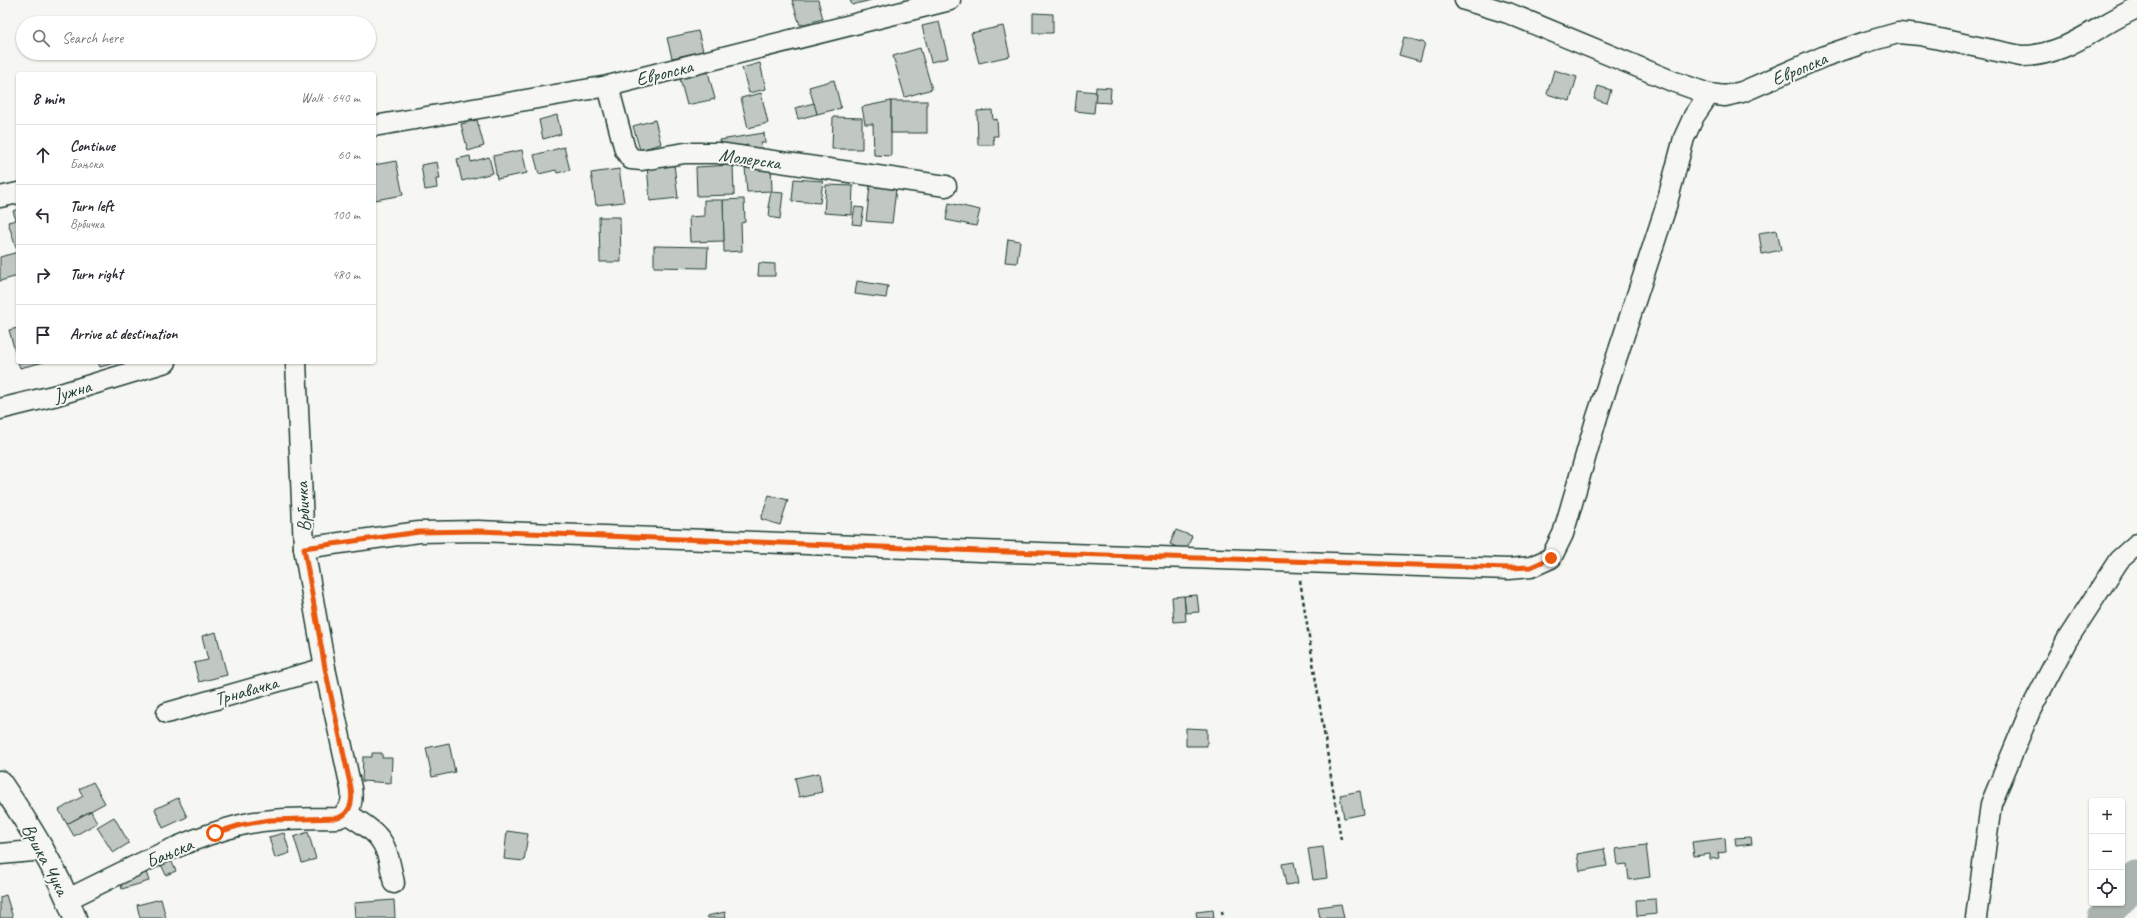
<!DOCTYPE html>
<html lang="en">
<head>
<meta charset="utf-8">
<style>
	body { margin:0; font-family:Caveat,sans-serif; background:#f2f2f3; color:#2b2b33 }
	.controls { position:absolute; right:12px; bottom:12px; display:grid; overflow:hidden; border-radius:4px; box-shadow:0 1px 3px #0004 }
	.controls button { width:36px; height:36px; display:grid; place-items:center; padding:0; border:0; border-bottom:1px solid #e1e1e2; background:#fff; color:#2b2b33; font:20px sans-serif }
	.stop { position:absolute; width:12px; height:12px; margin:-9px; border:3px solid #ea580c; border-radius:50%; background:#fff }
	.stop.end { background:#ea580c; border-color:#fff; box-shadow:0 1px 4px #0008 }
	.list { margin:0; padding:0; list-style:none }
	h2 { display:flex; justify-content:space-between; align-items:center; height:52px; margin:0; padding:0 16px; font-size:17px }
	h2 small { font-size:13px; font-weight:400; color:#7c7c81 }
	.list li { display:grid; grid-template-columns:26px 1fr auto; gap:12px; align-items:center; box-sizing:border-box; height:60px; padding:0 16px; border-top:1px solid #e1e1e2 }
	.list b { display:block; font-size:15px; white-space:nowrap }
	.list p { margin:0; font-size:13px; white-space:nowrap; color:#7c7c81 }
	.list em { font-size:13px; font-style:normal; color:#7c7c81 }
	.icon { flex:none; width:22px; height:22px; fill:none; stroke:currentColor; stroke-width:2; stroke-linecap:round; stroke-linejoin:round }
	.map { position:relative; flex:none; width:2137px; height:918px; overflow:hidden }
	.search { position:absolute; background:#fff; box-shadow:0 1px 3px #0004; left:16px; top:16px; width:360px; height:44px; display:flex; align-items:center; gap:10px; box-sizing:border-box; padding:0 14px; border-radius:22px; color:#7c7c81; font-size:15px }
	.panel { position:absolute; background:#fff; box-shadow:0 1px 3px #0004; left:16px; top:72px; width:360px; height:292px; border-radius:4px }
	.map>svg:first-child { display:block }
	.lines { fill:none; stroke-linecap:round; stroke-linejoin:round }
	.river { stroke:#aab3ae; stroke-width:31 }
	.building { fill:#c1c8c3; stroke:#1f3d34 }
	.minor-casing { stroke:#1f3d34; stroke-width:23 }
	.major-casing { stroke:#1f3d34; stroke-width:25 }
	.path { stroke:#1f3d34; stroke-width:2.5; stroke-dasharray:4 3; stroke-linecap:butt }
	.minor { stroke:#f6f6f2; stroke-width:20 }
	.major { stroke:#f6f6f2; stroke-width:22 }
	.route { stroke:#ea580c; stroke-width:5 }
	.labels { text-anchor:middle; stroke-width:4; stroke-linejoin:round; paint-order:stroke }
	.street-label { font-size:19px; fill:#1f3d34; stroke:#f6f6f2 }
</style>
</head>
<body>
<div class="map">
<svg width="2137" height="918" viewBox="0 0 2137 918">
	<rect width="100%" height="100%" fill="#f6f6f2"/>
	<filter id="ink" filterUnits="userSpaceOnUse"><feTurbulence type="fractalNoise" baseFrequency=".025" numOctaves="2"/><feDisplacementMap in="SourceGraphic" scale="8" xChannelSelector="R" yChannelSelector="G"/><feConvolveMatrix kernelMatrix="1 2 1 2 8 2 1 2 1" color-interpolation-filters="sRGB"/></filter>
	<g filter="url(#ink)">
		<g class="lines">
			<!-- river -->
			<g class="river">
				<polyline points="2122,898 2137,876"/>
				<polyline points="2103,918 2118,903"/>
			</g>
		</g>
		<!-- building -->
		<g class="building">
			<polygon points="792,0 818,0 823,19 800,25"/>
			<polygon points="850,0 871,0 852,5"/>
			<polygon points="1033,13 1053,14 1053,33 1033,33"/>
			<polygon points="939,22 948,58 931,62 922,26"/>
			<polygon points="1003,26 1010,56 979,63 971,33"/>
			<polygon points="698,31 703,51 672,58 667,38"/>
			<polygon points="1404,37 1425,43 1420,61 1399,55"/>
			<polygon points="920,48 932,89 905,97 893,56"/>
			<polygon points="760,63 766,89 749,93 742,68"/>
			<polygon points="1554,70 1577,77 1570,101 1547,94"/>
			<polygon points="708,72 715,99 687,105 680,79"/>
			<polygon points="834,80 841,108 817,114 809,87"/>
			<polygon points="1598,86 1611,90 1607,103 1594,99"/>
			<polygon points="1096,87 1111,88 1110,103 1095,102"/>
			<polygon points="1077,90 1096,92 1094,113 1075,111"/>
			<polygon points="761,93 768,123 748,128 741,98"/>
			<polygon points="891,101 891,156 874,155 873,124 865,124 862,107"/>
			<rect x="891" y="101" width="36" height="32"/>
			<polygon points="814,103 817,114 798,119 795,108"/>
			<polygon points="992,110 993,120 997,119 998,136 993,136 994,145 978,145 977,111"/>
			<polygon points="557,115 561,134 543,139 539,120"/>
			<polygon points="833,117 862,118 862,149 832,149"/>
			<polygon points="477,120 484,146 468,151 461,124"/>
			<polygon points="655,120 661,144 640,150 633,126"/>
			<polygon points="764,133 765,143 761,143 762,150 749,152 748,145 722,150 720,140"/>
			<polygon points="564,147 570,170 557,173 556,170 539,174 534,155"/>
			<polygon points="522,150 527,173 497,179 493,156"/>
			<polygon points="470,156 471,162 489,157 493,173 462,181 457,159"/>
			<polygon points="396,161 403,195 375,200 374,165"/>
			<polygon points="437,162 440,179 436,179 437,188 425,190 421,165"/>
			<polygon points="674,164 678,198 650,201 647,166"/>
			<polygon points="733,165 734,195 697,196 696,167"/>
			<polygon points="771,165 772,191 747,192 745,167"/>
			<polygon points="619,169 624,202 596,205 591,173"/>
			<polygon points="794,179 823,181 820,203 792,201"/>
			<polygon points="826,185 853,186 852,215 824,213"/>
			<polygon points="870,186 896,189 892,223 866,221"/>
			<polygon points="771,192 783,193 780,219 769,217 770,207 768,207"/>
			<polygon points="744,199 745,222 741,223 742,251 724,252 723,200"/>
			<polygon points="704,200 723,200 724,241 690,242 689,217 704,216"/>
			<polygon points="949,203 980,210 976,226 946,220"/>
			<polygon points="855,207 864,208 861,225 852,224"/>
			<polygon points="18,209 18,248 16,248 8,222 16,220 13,211"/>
			<polygon points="599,217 620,217 621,262 600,262"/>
			<polygon points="1777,230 1781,250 1762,254 1759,233"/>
			<polygon points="1008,239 1020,241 1017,263 1005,262"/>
			<polygon points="654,246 708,247 707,268 654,267"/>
			<polygon points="18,252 18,276 0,281 0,257"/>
			<polygon points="759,263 775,264 775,276 758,276"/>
			<polygon points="857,281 888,286 886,298 855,294"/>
			<polygon points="18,328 18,362 9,330"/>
			<polygon points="18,362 44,362 20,368"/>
			<polygon points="98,362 118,362 100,367"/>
			<polygon points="769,495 788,500 780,525 761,519"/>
			<polygon points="1176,530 1192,536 1186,551 1170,544"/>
			<polygon points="1197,595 1199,612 1186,613 1184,596"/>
			<polygon points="1184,596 1186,621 1174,622 1172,597"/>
			<polygon points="216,632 227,675 199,682 194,663 208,660 202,636"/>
			<polygon points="1186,728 1207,729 1207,746 1186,746"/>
			<polygon points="449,743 455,772 432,777 426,748"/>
			<polygon points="372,753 382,753 382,758 392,758 391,783 362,781 363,757 372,757"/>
			<polygon points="819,773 822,792 799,797 795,778"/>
			<polygon points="93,782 105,803 67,824 59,810 83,796 79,789"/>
			<polygon points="1360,791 1364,814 1344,818 1340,795"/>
			<polygon points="178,798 187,817 163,828 155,809"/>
			<polygon points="91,811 97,823 74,836 67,824"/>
			<polygon points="114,817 129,843 113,853 97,827"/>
			<polygon points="507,831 528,834 524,861 504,859"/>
			<polygon points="308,832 316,859 302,863 294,837"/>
			<polygon points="284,833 290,853 275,858 269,837"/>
			<polygon points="1751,837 1752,844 1736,846 1735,838"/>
			<polygon points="1725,838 1726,852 1718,853 1719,858 1710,859 1710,854 1694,856 1692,842"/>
			<polygon points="1646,845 1650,877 1629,880 1627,864 1618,865 1616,849"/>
			<polygon points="1323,847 1327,878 1313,880 1308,849"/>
			<polygon points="1604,849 1607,866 1580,871 1577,854"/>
			<polygon points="170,858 176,871 166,875 160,862"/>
			<polygon points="1294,862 1298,883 1286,885 1282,864"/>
			<polygon points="145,869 149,881 122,889 119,877"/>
			<polygon points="6,895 13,918 0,918 0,897"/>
			<polygon points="161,899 166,918 140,918 137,905"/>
			<polygon points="1656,899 1657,914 1637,916 1636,900"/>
			<polygon points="394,900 395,918 355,918 354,903"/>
			<polygon points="1341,904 1344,918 1320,918 1318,907"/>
			<polygon points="1213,910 1214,918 1197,918 1196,912"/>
			<polygon points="725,912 726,918 708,918 707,916"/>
		</g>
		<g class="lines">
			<defs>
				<g id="minor">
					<path d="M 1465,0 L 1508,13 L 1672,81 L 1709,94 L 1725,96 L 1742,92 L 1825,56 L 1866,42 L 1898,33 L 1920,35 L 2021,56 C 2067,56 2097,25 2137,8"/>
					<polyline points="608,86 625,150 631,159 642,160 685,153 718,153 946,186"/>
					<polyline points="374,126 608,86 950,0"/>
					<polyline points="0,197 18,193"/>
					<polyline points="0,409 57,395 166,362"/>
					<polyline points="304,548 419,532 478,531 980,551 1509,569 1531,567 1551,558 1563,534 1597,417 1665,210 1684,138 1694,116 1709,94"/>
					<polyline points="167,713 325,668"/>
					<path d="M 346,813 C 384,837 385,839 394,883"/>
					<polyline points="0,854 44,850"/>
					<path d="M 68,899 C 122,873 183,839 241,825 C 273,817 306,819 338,818 C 351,813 353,801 351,788 L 325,668 L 304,548 L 296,362"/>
					<polyline points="1976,918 1991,804 2030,711 2067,640 2119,560 2137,544"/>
				</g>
				<path id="major" d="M 0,782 C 29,825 57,869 75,918"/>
			</defs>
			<!-- minor casing -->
			<use href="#minor" class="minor-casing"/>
			<!-- major casing -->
			<use href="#major" class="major-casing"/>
			<!-- path -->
			<g class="path">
				<polyline points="1300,580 1341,840"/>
				<polyline points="1222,911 1223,918"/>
			</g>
			<!-- minor -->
			<use href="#minor" class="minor"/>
			<!-- major -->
			<use href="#major" class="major"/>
		</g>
	</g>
	<g class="lines" filter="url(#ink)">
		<!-- route -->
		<path class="route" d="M 215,833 L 241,825 L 270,820 L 338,818 C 351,813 353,801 351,788 L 325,668 L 304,548 L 419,532 L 478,531 L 980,551 L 1509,568 L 1531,567 L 1551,558"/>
	</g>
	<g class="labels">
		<!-- street labels -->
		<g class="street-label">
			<text transform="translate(1799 68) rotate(-23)" y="7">Европска</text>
			<text transform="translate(664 72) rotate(-14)" y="7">Европска</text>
			<text transform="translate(750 158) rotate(8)" y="7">Молерска</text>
			<text transform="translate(72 390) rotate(-16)" y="7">Јужна</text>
			<text transform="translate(302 507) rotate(-93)" y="7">Врбичка</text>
			<text transform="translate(246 690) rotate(-16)" y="7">Трнавачка</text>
			<text transform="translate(169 852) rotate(-23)" y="7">Бањска</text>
			<text transform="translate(46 859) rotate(62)" y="7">Вршка Чука</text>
		</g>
	</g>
</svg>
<div class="controls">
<button>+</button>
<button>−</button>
<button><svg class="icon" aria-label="locate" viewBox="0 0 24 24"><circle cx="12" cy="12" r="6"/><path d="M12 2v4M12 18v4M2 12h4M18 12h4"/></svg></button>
</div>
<div class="stop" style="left:215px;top:833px"></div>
<div class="stop end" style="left:1551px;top:558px"></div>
<div class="search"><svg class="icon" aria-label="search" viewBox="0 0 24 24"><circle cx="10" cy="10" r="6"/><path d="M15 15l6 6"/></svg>Search here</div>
<section class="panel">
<h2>8 min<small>Walk · 640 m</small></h2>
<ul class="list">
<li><svg class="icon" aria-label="ahead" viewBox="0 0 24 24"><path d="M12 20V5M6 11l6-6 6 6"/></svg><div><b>Continue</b><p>Бањска</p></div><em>60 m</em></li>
<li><svg class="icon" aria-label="left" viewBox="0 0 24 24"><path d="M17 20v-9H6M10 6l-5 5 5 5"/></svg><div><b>Turn left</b><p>Врбичка</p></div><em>100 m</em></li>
<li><svg class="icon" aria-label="right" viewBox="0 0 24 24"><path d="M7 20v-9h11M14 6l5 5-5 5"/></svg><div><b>Turn right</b></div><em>480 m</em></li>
<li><svg class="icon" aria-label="arrive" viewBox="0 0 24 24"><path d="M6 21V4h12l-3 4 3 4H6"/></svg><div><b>Arrive at destination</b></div></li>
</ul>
</section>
</div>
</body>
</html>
